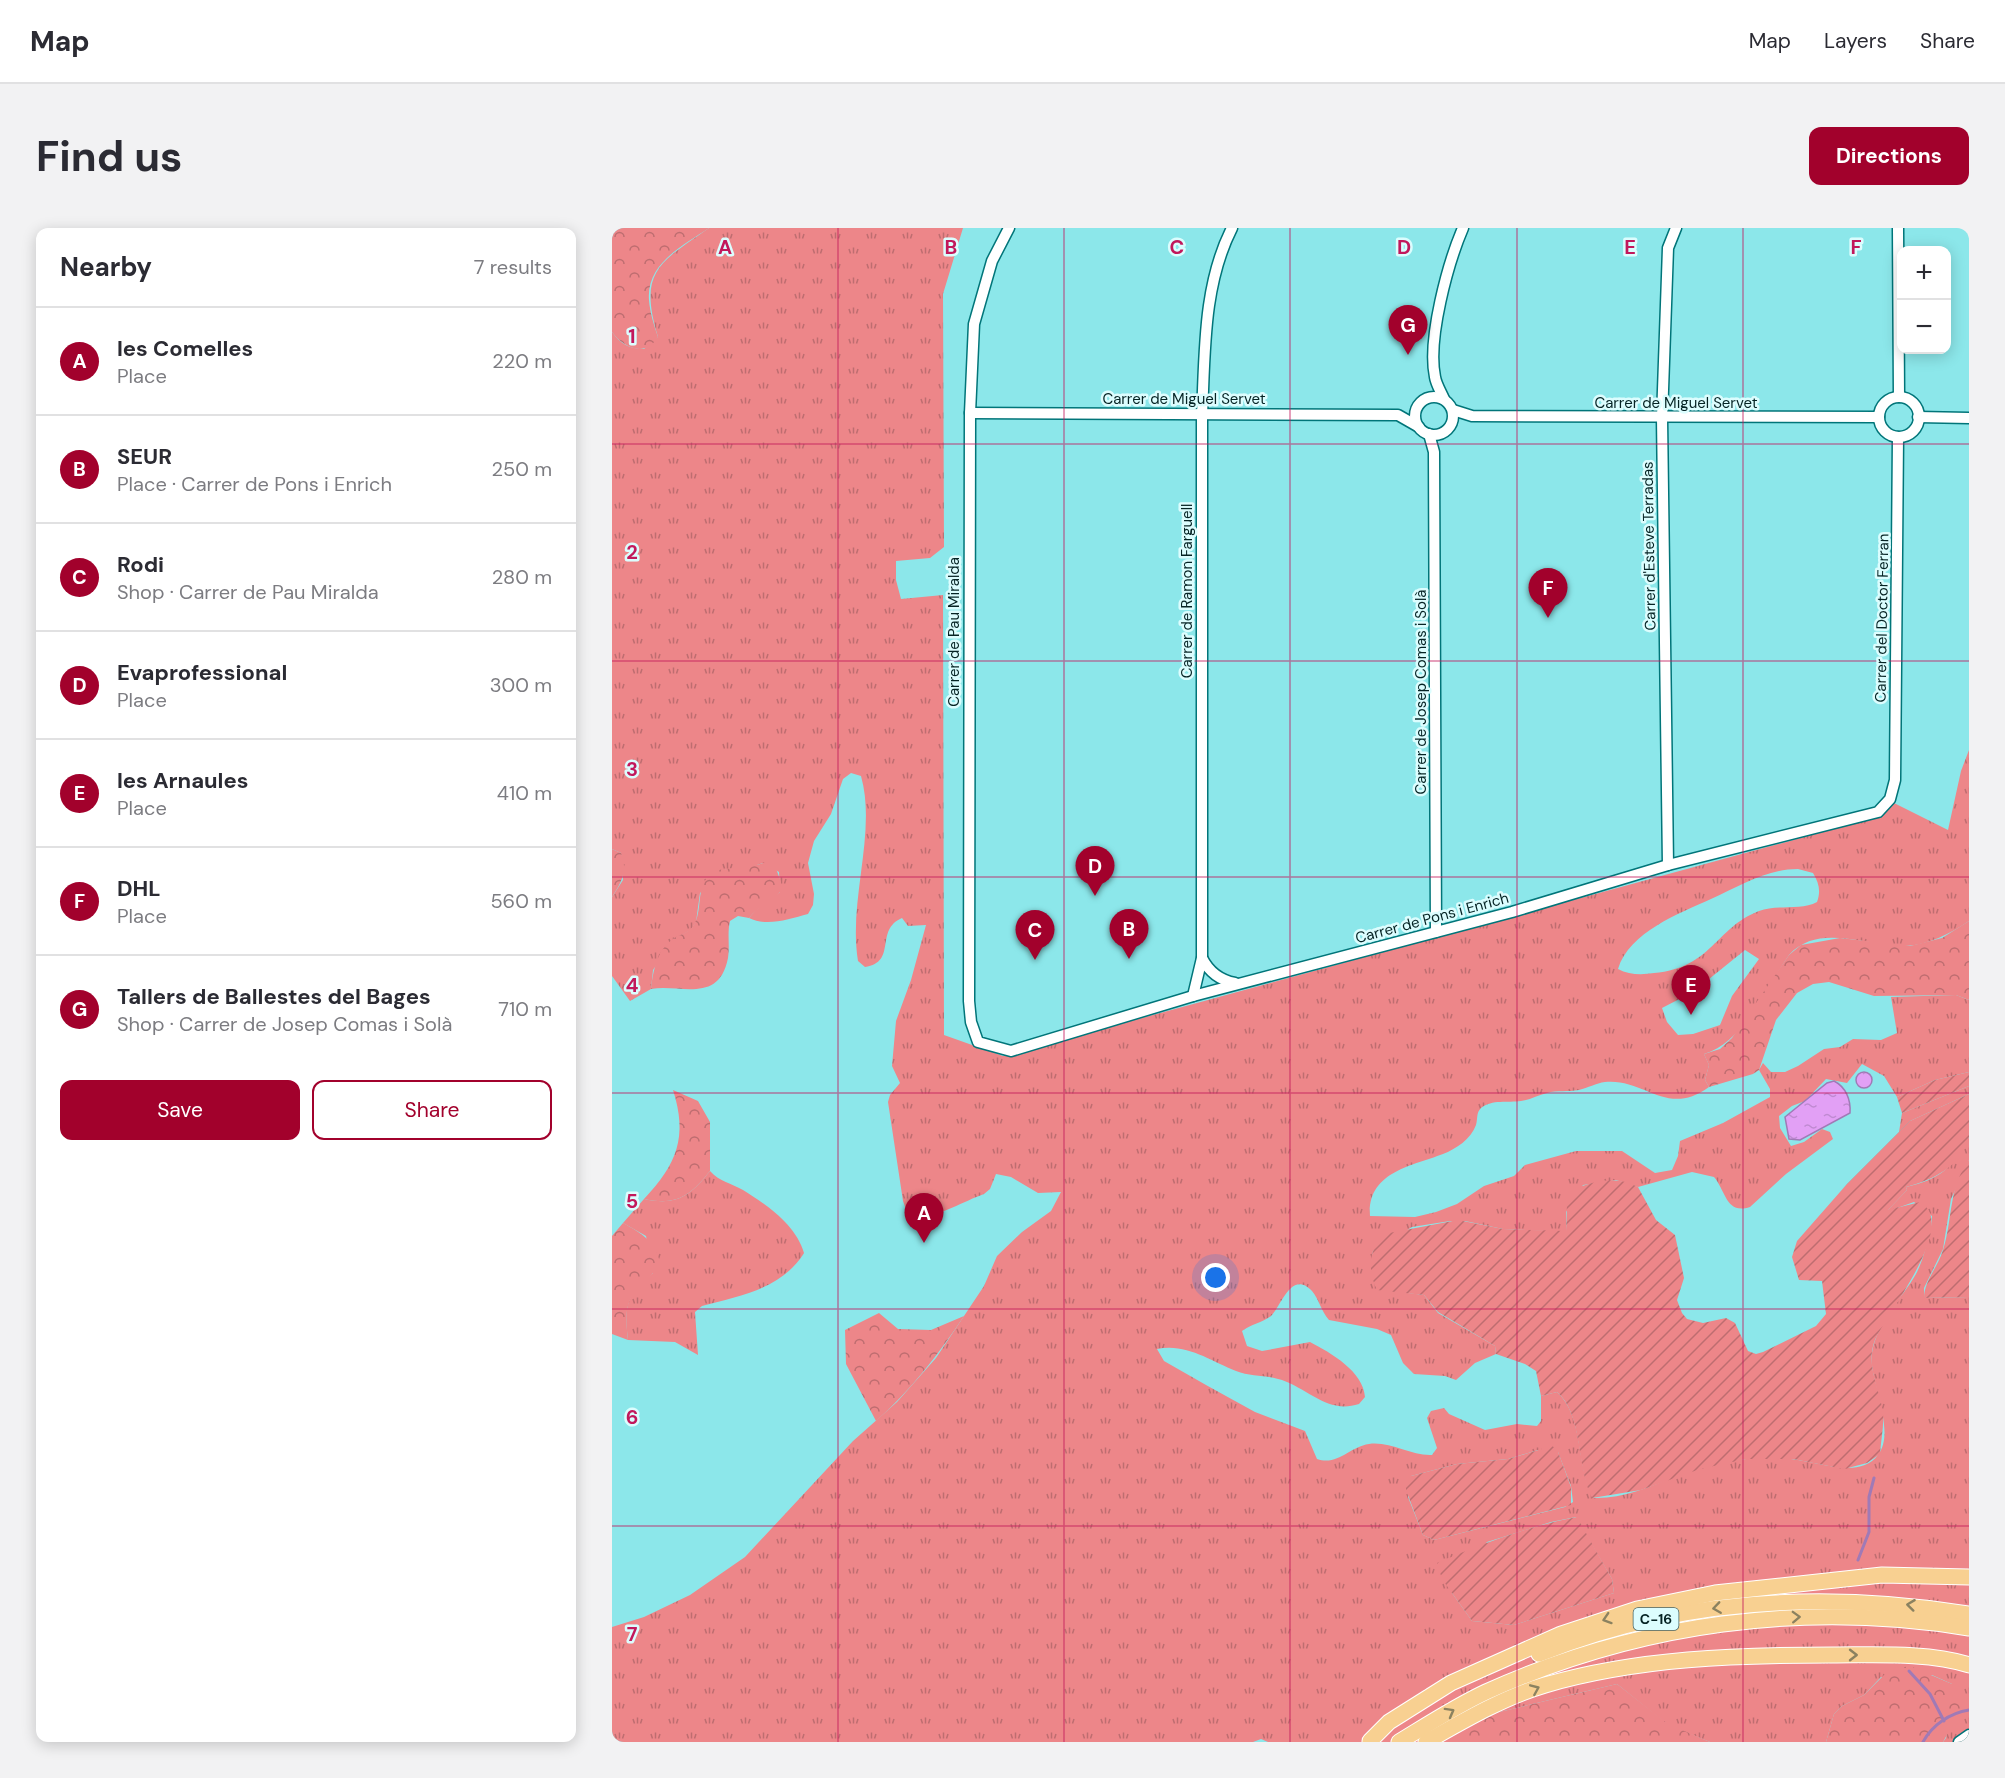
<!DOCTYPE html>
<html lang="en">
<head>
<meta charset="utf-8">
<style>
	body { margin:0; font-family:"DM Sans",sans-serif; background:#f2f2f3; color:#2b2b33 }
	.controls { position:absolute; right:18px; top:18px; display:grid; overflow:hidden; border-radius:12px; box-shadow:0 3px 15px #0003 }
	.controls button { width:54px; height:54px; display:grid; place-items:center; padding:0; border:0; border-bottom:2px solid #e1e1e2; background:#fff; color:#2b2b33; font:30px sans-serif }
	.you { position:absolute; left:604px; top:1050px; width:21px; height:21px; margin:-15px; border:4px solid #fff; border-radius:50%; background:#1a73e8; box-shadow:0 0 0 9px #1a73e833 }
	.badge { display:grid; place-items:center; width:39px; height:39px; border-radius:50%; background:#a2012c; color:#fff; font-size:20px; font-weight:700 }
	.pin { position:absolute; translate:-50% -50px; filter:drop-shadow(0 2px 3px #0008) }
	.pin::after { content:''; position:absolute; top:32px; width:21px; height:18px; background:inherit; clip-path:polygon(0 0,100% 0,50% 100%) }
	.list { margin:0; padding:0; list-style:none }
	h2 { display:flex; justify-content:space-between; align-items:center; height:78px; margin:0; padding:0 24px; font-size:26px }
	h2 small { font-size:20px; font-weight:400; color:#7c7c81 }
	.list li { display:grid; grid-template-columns:39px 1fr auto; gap:18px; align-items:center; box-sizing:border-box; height:108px; padding:0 24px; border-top:2px solid #e1e1e2 }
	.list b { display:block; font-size:22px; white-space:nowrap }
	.list p { margin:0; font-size:20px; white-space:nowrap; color:#7c7c81 }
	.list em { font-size:20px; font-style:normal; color:#7c7c81 }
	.actions { display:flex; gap:12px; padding:18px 24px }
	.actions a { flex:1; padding:14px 0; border:2px solid #a2012c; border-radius:12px; text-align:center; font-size:21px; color:#a2012c }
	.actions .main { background:#a2012c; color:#fff }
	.map { position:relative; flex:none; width:1357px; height:1514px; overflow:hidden; border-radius:12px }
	header { display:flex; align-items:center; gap:36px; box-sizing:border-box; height:84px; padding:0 30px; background:#fff; border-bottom:2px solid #e1e1e2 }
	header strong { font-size:28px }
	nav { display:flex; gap:33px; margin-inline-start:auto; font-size:21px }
	.intro { display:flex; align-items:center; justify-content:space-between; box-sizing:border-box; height:144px; padding:0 36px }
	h1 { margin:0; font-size:42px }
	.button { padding:15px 27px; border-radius:12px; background:#a2012c; color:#fff; font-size:21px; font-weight:700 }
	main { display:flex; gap:36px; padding:0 36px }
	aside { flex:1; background:#fff; border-radius:12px; box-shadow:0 3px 15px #0003 }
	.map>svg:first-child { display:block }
	.grass { fill:url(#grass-tufts); fill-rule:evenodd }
	.forest { fill:url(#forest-crowns) }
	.garden { fill:url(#garden-furrows) }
	.water { fill:url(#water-ripples); stroke:#a07ab6; stroke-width:1.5 }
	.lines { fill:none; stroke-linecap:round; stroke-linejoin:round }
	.stream { stroke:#a07ab6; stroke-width:3 }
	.minor-casing { stroke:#017579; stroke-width:13 }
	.highway-casing { stroke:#fff; stroke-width:17 }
	.minor { stroke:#fff; stroke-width:10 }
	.highway { stroke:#f8d091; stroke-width:15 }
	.oneway { stroke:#8b8260 }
	.grid { fill:none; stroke:#c2185b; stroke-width:1.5; stroke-opacity:0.55 }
	.labels { text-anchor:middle; stroke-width:5; stroke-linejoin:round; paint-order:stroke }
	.shield { fill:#dcfdfe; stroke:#466465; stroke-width:1.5 }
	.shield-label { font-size:14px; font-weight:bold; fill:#052324 }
	.street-label { font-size:15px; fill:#052324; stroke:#dcfdfe }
	.grid-label { font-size:20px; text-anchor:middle; font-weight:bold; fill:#c2185b; stroke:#dcfdfe; stroke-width:5; stroke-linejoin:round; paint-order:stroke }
</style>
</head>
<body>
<header>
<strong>Map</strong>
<nav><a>Map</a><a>Layers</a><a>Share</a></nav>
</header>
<div class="intro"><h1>Find us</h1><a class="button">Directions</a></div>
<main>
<aside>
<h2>Nearby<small>7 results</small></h2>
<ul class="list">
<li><span class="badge">A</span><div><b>les Comelles</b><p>Place</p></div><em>220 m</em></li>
<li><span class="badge">B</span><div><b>SEUR</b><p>Place · Carrer de Pons i Enrich</p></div><em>250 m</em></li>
<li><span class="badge">C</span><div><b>Rodi</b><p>Shop · Carrer de Pau Miralda</p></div><em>280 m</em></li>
<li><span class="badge">D</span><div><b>Evaprofessional</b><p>Place</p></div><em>300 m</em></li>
<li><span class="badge">E</span><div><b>les Arnaules</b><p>Place</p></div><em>410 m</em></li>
<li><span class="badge">F</span><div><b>DHL</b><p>Place</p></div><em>560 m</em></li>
<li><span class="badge">G</span><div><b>Tallers de Ballestes del Bages</b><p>Shop · Carrer de Josep Comas i Solà</p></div><em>710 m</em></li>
</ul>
<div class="actions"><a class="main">Save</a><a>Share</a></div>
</aside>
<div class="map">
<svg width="1357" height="1514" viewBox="0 0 1357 1514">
	<defs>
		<pattern id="grass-tufts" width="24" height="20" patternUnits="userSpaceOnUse" patternTransform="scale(1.5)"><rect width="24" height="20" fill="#ed8689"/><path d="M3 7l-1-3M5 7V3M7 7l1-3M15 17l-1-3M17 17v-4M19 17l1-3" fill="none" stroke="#be6d70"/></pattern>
		<pattern id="forest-crowns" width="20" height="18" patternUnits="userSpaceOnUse" patternTransform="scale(1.5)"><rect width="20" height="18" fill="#ed8689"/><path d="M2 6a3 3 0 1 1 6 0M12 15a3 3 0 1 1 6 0" fill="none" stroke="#be6d70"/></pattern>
		<pattern id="garden-furrows" width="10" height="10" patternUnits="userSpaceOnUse" patternTransform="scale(1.5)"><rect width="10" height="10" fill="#ed8689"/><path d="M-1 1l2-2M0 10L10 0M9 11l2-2" fill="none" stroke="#be6d70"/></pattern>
		<pattern id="water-ripples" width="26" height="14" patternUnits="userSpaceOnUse" patternTransform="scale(1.5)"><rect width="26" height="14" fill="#e2a0f5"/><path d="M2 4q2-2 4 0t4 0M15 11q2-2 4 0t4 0" fill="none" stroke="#c08ad2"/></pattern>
	</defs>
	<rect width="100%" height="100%" fill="#8ce7ea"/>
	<!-- grass -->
	<g class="grass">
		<path d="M 97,0 L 351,0 L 331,66 L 332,319 L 318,330 L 284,333 L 284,352 L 289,371 L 331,367 L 332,807 L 391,828 L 1247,594 L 1268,588 L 1282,575 L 1336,602 L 1349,543 L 1357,522 L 1357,693 C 1338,706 1316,717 1293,718 C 1255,719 1207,694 1177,727 C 1154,760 1132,814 1092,826 L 1097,837 L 1093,852 L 1097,859 C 1055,890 1033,850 993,854 C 984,855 976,860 967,862 C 956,864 945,862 935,865 C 926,867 918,872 909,873 C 896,875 880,871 869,880 C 864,885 866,890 864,897 C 859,911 844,921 831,926 C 800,938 755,944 758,988 L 803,989 L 824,984 L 845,976 L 872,958 L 902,948 L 913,937 L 964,923 L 1010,923 L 1043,945 L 1060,942 L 1066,928 L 1068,913 L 1111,895 L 1158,869 L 1158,861 L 1147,842 L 1151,835 L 1159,844 L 1173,844 L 1186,838 L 1212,821 L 1228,819 L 1241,811 L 1269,812 L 1285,805 L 1279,769 L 1344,767 L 1357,772 L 1357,844 L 1323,852 L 1285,869 L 1272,848 L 1250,836 L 1235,855 L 1214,851 L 1193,873 L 1180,878 L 1167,888 L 1168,900 L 1179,918 L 1192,914 L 1210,901 L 1218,904 L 1221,911 L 1174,946 L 1138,979 C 1114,987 1114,963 1102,949 L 1080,944 L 1026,959 L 1004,952 L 971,957 L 954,984 L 954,1004 L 891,1001 L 853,993 L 838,993 L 800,999 L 761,1023 L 759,1039 L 796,1065 L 812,1067 L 826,1085 L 883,1118 L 884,1126 L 863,1135 L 844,1152 L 833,1148 L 802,1146 L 791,1135 L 779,1107 L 765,1101 L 717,1092 C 709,1083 707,1071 700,1063 C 679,1041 669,1079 659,1088 C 650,1095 639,1096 630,1103 L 635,1118 L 650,1123 L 698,1114 C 719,1125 751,1143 753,1169 L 747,1176 C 716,1186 698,1162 670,1152 C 656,1147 639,1149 624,1143 C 598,1133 575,1115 545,1121 L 552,1133 L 594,1157 L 643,1184 L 693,1203 L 705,1231 C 726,1238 737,1219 757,1216 C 778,1213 799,1228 820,1227 L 825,1220 L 815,1190 L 819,1183 L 832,1180 L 837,1186 L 873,1202 L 905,1196 L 925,1198 L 929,1193 L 929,1168 L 945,1164 C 972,1188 964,1238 981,1270 C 1009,1271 1037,1260 1063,1248 C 1084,1239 1111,1234 1134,1231 C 1148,1230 1165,1230 1179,1231 C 1203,1233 1248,1252 1266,1227 C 1285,1202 1256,1152 1260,1125 C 1264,1097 1290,1070 1304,1046 C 1312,1031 1316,1011 1320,994 L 1320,988 L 1302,974 L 1274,984 L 1295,962 L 1294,959 C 1327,952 1342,939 1357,909 L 1357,932 L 1339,971 L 1331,1021 L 1312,1060 L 1312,1070 L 1357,1069 L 1357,1514 L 1331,1514 L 1334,1510 L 1340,1456 L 1320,1447 L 1269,1449 L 1252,1467 L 1230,1478 L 1222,1486 L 1214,1514 L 1098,1514 L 1056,1497 L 1005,1456 L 883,1485 L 828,1514 L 656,1514 L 649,1511 L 641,1514 L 0,1514 L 0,1399 L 32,1389 L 78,1367 L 133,1329 L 241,1213 L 285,1174 L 324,1130 L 372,1058 L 385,1028 L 410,1004 L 439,983 L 449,964 L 426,965 L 399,949 L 384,946 L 378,961 L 372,966 C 349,974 320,994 296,987 L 291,973 L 276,874 L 278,867 L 288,855 L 280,838 L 284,793 L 299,752 L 314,697 L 296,698 L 290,690 C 262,702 286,734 253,739 L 246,733 C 236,672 265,605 249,548 L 239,545 L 231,551 L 219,586 L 202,613 L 196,635 L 202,666 L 201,677 L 196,686 C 177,691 155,699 137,690 C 145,679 157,673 168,664 L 167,644 L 151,635 L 133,641 L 114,641 L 88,665 L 84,694 L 79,702 L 62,711 L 41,742 L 39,761 L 18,773 L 0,748 L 0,669 L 11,652 L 9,625 L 0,621 L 0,104 C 9,116 17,121 32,121 L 46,109 C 26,43 47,35 97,0 ZM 1186,641 L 1201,645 C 1207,655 1209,663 1205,674 C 1189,683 1165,676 1147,683 C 1103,700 1100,740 1042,745 C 1030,747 1017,747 1006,741 C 1017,704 1068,685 1099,671 C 1128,658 1154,641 1186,641 ZM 1133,722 L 1147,731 L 1120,768 L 1108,797 L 1081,806 L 1066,807 L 1055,794 L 1050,780 L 1081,764 ZM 926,1222 L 946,1224 L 959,1258 L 961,1274 L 953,1279 L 822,1312 L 811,1307 L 796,1269 L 799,1248 L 845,1236 L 896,1231 ZM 964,1289 L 1000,1351 L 1002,1365 L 902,1397 L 860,1393 L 840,1365 L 875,1314 L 939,1294 Z"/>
		<polygon points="1357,858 1357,866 1298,893 1287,904 1290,885"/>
		<path d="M 98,943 C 108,954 119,955 131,962 C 155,977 184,997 192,1025 C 170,1061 127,1068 90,1078 L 83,1084 L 86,1127 L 63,1114 L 16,1112 C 12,1079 14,1066 41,1045 L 34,1008 L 11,995 L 32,971 C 65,978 78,968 98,943 Z"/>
	</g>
	<!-- forest -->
	<g class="forest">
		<path d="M 0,0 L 97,0 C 72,17 34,35 37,72 C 38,85 42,97 46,109 C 33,130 12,120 0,104 Z"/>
		<path d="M 0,621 L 9,625 C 16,643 10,653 0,669 Z"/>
		<path d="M 151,635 L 162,635 L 169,654 L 168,664 C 158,675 146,679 137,690 L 126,688 L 118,693 C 115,705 118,718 116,730 C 107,776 69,756 39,761 C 41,743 45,722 61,711 C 70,705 78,705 83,695 C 91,678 83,657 101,644 C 108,640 138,640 151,635 Z"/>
		<polygon points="1357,693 1357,772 1344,767 1262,768 1217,754 1201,756 1185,765 1164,792 1147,842 1141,846 1097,859 1093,852 1097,837 1092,826 1108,821 1120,810 1177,727 1189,717 1228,710 1298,718 1330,710"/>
		<path d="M 61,862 L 86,873 L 98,894 L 98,943 C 78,968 65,978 32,971 C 65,936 76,909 61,862 Z"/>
		<path d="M 11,995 C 29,1005 45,1014 48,1036 C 23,1070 10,1062 16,1112 L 0,1106 L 0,1008 Z"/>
		<path d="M 267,1085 L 286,1101 L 319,1102 L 352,1088 C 326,1127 299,1162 264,1193 L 234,1136 L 233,1102 Z"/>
		<polygon points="1298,1438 1340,1456 1354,1472 1331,1514 1214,1514 1222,1486 1230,1478 1252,1467 1277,1442"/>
		<polygon points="1005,1456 1056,1496 1098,1514 828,1514 883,1485"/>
	</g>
	<!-- garden -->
	<g class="garden">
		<polygon points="1357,844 1357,858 1290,885 1285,869 1323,852"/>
		<path d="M 1357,866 C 1357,879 1357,896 1357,909 C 1350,938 1321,952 1294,959 L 1295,962 L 1276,982 L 1308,974 C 1348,996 1274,1086 1263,1112 C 1253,1137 1268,1161 1271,1185 C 1272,1199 1269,1212 1268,1226 L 1255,1235 L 1232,1241 L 1181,1231 L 1134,1231 L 1088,1241 L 1029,1262 L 980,1270 C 964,1238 971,1186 945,1164 L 929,1168 L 924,1143 L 913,1136 L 884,1126 L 883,1118 L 826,1084 L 812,1067 L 765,1062 C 755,1042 756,1016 777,1005 L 846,992 L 891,1001 L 954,1003 L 955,975 L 963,961 C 984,952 1005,948 1026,959 L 1044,992 L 1063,1007 L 1072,1050 L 1065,1072 L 1070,1085 L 1075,1091 L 1091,1095 L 1114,1090 L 1123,1095 L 1136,1123 L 1144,1126 L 1151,1124 L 1204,1098 L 1214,1086 L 1210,1053 L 1187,1052 L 1180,1029 L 1185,1013 L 1235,956 L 1298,893 Z"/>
		<path d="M 1357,932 L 1357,1069 L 1312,1070 C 1312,1053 1326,1039 1331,1022 C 1341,991 1336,960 1357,932 Z"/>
		<polygon points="940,1218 945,1221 959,1259 959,1277 822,1312 811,1307 794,1262 794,1254 799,1248 845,1236 896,1231"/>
		<path d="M 965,1289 L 1000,1351 L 1002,1365 L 902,1397 L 860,1393 L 830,1351 L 825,1335 C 870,1316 916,1298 965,1289 Z"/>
	</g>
	<!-- water -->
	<g class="water">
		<circle cx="1252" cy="852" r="8"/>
		<path d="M 1222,853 C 1234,859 1239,872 1238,885 L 1188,912 L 1177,911 L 1173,889 L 1215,855 Z"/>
	</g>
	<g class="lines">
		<!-- stream -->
		<g class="stream">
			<polyline points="1246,1332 1257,1304 1257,1269 1262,1250"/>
			<polyline points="1297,1443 1318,1466 1332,1493"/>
			<path d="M 1311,1514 C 1320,1497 1338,1485 1357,1482"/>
		</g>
		<defs>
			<g id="minor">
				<polyline points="397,0 380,33 362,96 358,185 357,773 359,794 366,814 399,823 581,768 900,684 1056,637 1266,584 1278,571 1283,552 1286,209"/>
				<polyline points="1286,0 1287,169"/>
				<circle cx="822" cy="188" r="19"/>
				<circle cx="1287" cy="189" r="20"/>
				<path d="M 832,171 C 829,164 824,156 823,149 C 815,111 836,35 851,0"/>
				<polyline points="841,182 860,188 1267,189"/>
				<polyline points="358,185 786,187 807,199"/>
				<polyline points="1306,189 1357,190"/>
				<polyline points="817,206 822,224 824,704"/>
				<polyline points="1056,637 1050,190 1056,20 1064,0"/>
				<path d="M 590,730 C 597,744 607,752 623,755"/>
				<path d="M 581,768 L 590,730 L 590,187 C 593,124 591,57 620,0"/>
				<polyline points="1347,1514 1357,1507"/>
			</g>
			<g id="highway">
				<path d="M 927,1426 C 1064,1371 1212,1363 1357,1386"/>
				<polyline points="758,1513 777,1494 839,1455 949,1406 1025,1381 1103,1365 1270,1347 1357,1349"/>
				<path d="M 787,1514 C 815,1497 844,1478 874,1464 C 1026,1395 1192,1373 1357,1400"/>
				<path d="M 814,1514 C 851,1493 892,1469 933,1457 C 1026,1430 1125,1427 1221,1427 C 1262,1427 1319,1424 1357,1437"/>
			</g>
		</defs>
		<!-- minor casing -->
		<use href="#minor" class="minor-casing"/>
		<!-- highway casing -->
		<use href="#highway" class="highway-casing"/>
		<!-- minor -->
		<use href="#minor" class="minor"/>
		<!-- highway -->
		<use href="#highway" class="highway"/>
	</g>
	<!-- one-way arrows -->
	<defs><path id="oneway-chevron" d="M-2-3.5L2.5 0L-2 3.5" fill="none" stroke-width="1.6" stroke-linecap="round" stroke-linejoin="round" transform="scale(1.5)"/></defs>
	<g class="oneway">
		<use href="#oneway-chevron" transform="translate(1299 1377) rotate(-173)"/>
		<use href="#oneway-chevron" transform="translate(1105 1380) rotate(172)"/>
		<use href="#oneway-chevron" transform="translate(1184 1389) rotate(-2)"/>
		<use href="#oneway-chevron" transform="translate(995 1391) rotate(162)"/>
		<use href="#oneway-chevron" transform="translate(1241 1427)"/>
		<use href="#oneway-chevron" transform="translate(923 1461) rotate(-23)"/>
		<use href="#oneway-chevron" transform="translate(838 1484) rotate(-29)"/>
	</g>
	<!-- grid -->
	<path class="grid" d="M 226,0 L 226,1514M 452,0 L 452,1514M 678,0 L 678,1514M 905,0 L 905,1514M 1131,0 L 1131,1514M 0,216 L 1357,216M 0,433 L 1357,433M 0,649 L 1357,649M 0,865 L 1357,865M 0,1081 L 1357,1081M 0,1298 L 1357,1298"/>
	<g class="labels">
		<!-- shield labels -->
		<rect class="shield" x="1021.5" y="1380" width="45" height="22" rx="4.5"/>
		<g class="shield-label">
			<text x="1044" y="1396">C-16</text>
		</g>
		<!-- street labels -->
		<g class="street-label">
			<text x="572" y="176">Carrer de Miguel Servet</text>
			<text x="1064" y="180">Carrer de Miguel Servet</text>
			<text transform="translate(1037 318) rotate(-91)" y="5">Carrer d'Esteve Terradas</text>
			<text transform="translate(575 363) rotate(-90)" y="5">Carrer de Ramon Farguell</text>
			<text transform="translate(1270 390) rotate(-89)" y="5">Carrer del Doctor Ferran</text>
			<text transform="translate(342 404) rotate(-90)" y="5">Carrer de Pau Miralda</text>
			<text transform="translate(809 464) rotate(-90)" y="5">Carrer de Josep Comas i Solà</text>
			<text transform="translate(820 690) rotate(-15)" y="5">Carrer de Pons i Enrich</text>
		</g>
	</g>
	<g class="grid-label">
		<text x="113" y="26">A</text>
		<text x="339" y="26">B</text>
		<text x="565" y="26">C</text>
		<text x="792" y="26">D</text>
		<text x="1018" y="26">E</text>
		<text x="1244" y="26">F</text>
		<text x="20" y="115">1</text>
		<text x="20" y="331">2</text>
		<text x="20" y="548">3</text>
		<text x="20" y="764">4</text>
		<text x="20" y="980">5</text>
		<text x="20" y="1196">6</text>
		<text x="20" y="1413">7</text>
	</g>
</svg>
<div class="controls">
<button>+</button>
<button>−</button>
</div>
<div class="you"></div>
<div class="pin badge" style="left:312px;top:1015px">A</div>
<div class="pin badge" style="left:517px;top:731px">B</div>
<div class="pin badge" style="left:423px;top:732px">C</div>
<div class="pin badge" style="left:483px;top:668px">D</div>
<div class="pin badge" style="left:1079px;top:787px">E</div>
<div class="pin badge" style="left:936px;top:390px">F</div>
<div class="pin badge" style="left:796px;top:127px">G</div>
</div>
</main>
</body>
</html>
